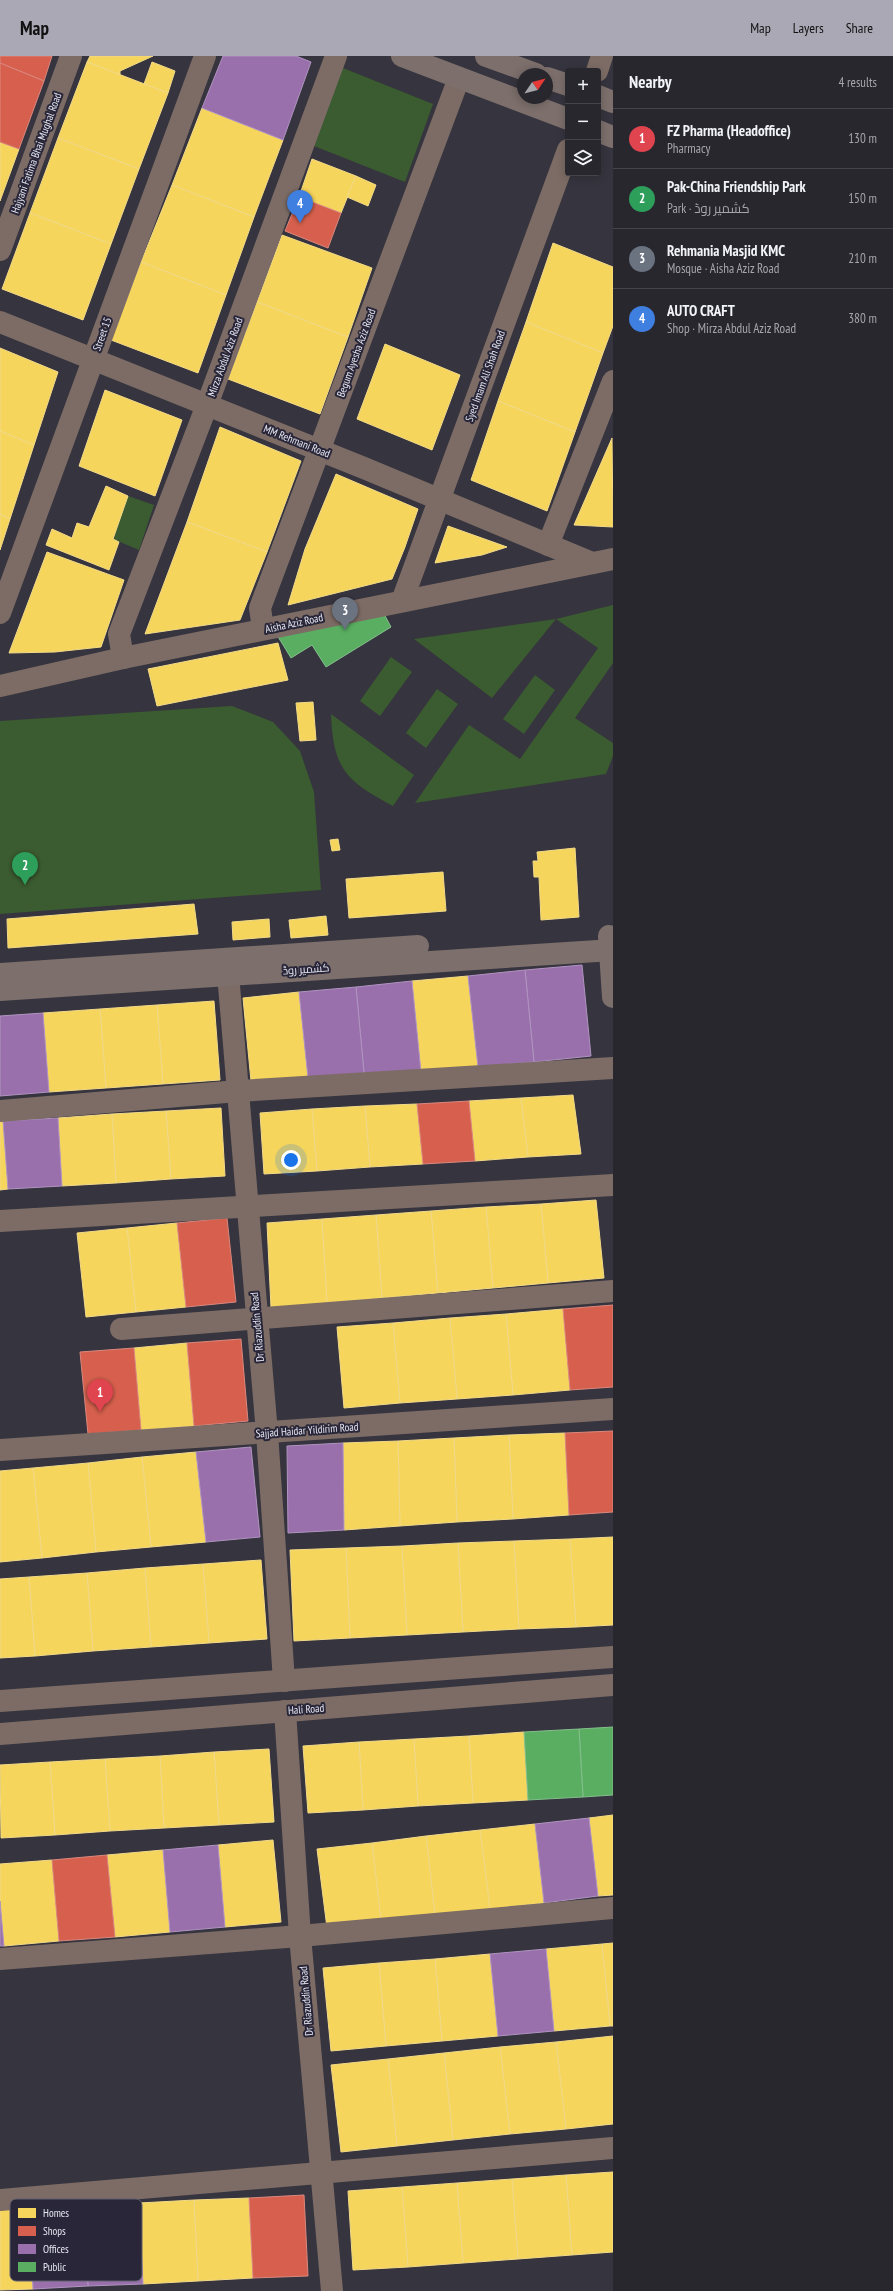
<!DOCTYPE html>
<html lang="en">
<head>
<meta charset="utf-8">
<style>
	body { margin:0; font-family:"PT Sans Narrow",Cairo,sans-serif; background:#34333a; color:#f1f3f6 }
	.controls { position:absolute; right:12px; top:12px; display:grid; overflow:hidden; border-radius:4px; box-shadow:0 2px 10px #0003 }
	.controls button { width:36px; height:36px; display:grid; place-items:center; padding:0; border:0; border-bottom:1px solid #44444a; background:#28272e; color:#f1f3f6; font:20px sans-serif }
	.compass { position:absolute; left:517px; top:12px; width:36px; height:36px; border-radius:50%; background:#28272e; box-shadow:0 2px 10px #0003; rotate:55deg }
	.you { position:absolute; left:291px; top:1104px; width:14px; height:14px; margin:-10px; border:3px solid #fff; border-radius:50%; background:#1a73e8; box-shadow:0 0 0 6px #1a73e833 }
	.badge { display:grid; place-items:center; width:26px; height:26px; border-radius:50%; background:#a9a8b4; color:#fff; font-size:13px; font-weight:700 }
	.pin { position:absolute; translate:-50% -33px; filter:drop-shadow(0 1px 2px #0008) }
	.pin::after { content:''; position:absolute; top:21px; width:14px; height:12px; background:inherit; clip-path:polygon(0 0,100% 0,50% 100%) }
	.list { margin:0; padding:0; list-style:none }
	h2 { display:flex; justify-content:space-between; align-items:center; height:52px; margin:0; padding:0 16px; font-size:17px }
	h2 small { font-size:13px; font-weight:400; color:#a5a5aa }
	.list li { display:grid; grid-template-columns:26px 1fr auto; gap:12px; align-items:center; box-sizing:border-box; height:60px; padding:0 16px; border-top:1px solid #44444a }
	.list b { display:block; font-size:15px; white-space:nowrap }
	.list p { margin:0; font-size:13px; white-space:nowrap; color:#a5a5aa }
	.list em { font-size:13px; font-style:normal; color:#a5a5aa }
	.icon { flex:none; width:22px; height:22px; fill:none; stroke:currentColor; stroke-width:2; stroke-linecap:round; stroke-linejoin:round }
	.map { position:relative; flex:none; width:613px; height:2235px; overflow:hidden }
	header { display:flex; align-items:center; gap:24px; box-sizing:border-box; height:56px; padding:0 20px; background:#a9a8b4; color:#111 }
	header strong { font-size:19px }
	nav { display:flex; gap:22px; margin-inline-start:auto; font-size:14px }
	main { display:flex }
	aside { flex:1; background:#28272e }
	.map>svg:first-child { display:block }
	.green { fill:#3b5b30 }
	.homes { fill:#f6d55c; stroke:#f2da89 }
	.shops { fill:#d6604d; stroke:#db887f }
	.offices { fill:#9970ab; stroke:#b094c1 }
	.public { fill:#5aae61; stroke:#84bf8d }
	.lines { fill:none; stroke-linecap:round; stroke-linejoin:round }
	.minor { stroke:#7c6c65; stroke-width:22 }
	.major { stroke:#7c6f6c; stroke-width:22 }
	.labels { text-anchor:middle; stroke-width:4; stroke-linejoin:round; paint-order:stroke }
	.street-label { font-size:11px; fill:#e7e7f3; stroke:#282638 }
	.key { fill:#282638; stroke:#616070; stroke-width:1 }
	.key-label { font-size:11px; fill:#e7e7f3 }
</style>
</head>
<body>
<header>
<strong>Map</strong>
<nav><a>Map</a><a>Layers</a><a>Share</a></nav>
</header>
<main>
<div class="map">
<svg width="613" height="2235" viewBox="0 0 613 2235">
	<rect width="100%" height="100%" fill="#36343e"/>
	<!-- green -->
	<g class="green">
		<polygon points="343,12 433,48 405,126 314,90"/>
		<polygon points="128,440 154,449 139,494 113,483"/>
		<polygon points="613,549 613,607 575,662 613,687 613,700 606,718 415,747 469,669 520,703 598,592 556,563 492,642 414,583 556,563"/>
		<polygon points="391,601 412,616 380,660 360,645"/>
		<polygon points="535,619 555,634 524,678 503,663"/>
		<polygon points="437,633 458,648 426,692 406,677"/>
		<polygon points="232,650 273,666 300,695 314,736 321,834 0,858 0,665"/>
		<path d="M 331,658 L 414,719 L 393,750 C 346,725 333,713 331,658 Z"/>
	</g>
	<!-- homes -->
	<g class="homes">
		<polygon points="90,0 153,0 120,15 120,19 87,6"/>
		<polygon points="87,6 168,37 139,113 58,82"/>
		<polygon points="152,6 175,15 168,37 144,28"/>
		<polygon points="202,52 283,84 254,161 172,129"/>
		<polygon points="58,82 139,113 111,188 30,157"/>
		<polygon points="0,86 19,93 0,145"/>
		<polygon points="312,103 356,120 341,157 299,141"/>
		<polygon points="356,120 376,129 368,150 347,141"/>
		<polygon points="172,129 254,161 226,239 141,206"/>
		<polygon points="30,157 111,188 83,264 2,233"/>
		<polygon points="282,179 372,212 348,281 257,246"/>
		<polygon points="553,187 613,211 613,270 603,297 526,266"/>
		<polygon points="141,206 226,239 198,317 111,284"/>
		<polygon points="257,246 348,281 320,358 228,323"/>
		<polygon points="526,266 603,297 575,376 498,345"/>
		<polygon points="385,288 460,319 432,394 357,363"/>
		<polygon points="0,292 58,316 34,389 0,375"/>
		<polygon points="105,334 182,364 155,440 79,410"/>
		<polygon points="498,345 575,376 547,455 471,424"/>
		<polygon points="220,371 301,405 267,496 187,466"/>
		<polygon points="0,375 34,389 10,463 0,458"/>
		<polygon points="612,382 613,471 574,469"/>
		<polygon points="336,418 418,453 405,491 392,523 288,549 305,493"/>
		<polygon points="106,430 128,440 113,483 119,486 109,514 46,489 52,473 72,482 77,467 89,471"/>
		<polygon points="0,458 10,463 0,494"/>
		<polygon points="187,466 267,496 240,564 145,578"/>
		<polygon points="448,470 507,491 482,499 435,507"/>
		<polygon points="47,496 124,524 101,591 55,596 9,597"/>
		<polygon points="278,587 288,624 157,650 148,613"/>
		<polygon points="313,646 316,684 300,685 296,647"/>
		<polygon points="338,783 340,794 332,795 330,784"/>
		<polygon points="575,792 579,861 541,864 539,821 534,821 533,805 538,805 537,796"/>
		<polygon points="443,816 446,855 349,862 346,823"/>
		<polygon points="194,848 198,878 8,892 7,863"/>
		<polygon points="326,860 328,879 291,882 289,864"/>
		<polygon points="269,863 270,881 233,884 232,866"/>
		<polygon points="468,920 478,1011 421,1016 412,925"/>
		<polygon points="299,936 308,1022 251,1025 243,942"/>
		<polygon points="214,945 220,1024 163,1028 157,949"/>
		<polygon points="157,949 163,1028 106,1032 100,953"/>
		<polygon points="100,953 106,1032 49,1036 43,957"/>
		<polygon points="573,1039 581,1098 528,1101 521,1042"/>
		<polygon points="521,1042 528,1101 475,1105 469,1045"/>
		<polygon points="417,1048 423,1108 370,1111 365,1050"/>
		<polygon points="365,1050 370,1111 317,1115 312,1053"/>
		<polygon points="221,1052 225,1120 171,1123 166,1055"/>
		<polygon points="312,1053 317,1115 264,1118 260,1057"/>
		<polygon points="166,1055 171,1123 116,1127 112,1058"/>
		<polygon points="112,1058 116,1127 62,1130 58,1062"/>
		<polygon points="0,1065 3,1065 8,1133 0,1134"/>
		<polygon points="596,1144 604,1222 548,1227 541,1148"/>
		<polygon points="541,1148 548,1227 493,1232 486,1151"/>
		<polygon points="486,1151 493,1232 438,1237 431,1155"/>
		<polygon points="431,1155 438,1237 382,1242 376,1159"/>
		<polygon points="376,1159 382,1242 327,1247 322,1163"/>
		<polygon points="322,1163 327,1247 271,1252 267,1167"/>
		<polygon points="177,1167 186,1251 136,1256 127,1172"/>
		<polygon points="127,1172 136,1256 86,1261 77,1177"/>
		<polygon points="563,1253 570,1334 513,1339 506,1258"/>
		<polygon points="506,1258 513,1339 457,1343 450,1262"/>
		<polygon points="450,1262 457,1343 400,1347 393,1267"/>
		<polygon points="393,1267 400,1347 344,1352 337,1271"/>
		<polygon points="187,1287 194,1370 141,1374 134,1292"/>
		<polygon points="565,1377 569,1459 513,1463 509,1379"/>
		<polygon points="509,1379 513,1463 457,1466 454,1382"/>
		<polygon points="454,1382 457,1466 400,1470 398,1385"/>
		<polygon points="398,1385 400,1470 344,1474 343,1387"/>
		<polygon points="196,1396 206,1486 151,1491 142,1401"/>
		<polygon points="142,1401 151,1491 96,1496 88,1407"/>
		<polygon points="88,1407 96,1496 42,1502 33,1412"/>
		<polygon points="33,1412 42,1502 0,1506 0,1415"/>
		<polygon points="613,1481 613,1569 576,1571 570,1483"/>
		<polygon points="570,1483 576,1571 519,1573 514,1485"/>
		<polygon points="514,1485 519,1573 463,1576 458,1487"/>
		<polygon points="458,1487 463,1576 407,1579 402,1490"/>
		<polygon points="402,1490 407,1579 350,1582 346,1492"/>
		<polygon points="346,1492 350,1582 294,1585 290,1494"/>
		<polygon points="261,1504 267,1583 209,1587 203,1508"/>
		<polygon points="203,1508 209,1587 151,1591 145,1512"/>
		<polygon points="145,1512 151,1591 93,1595 87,1517"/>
		<polygon points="87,1517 93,1595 35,1600 29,1521"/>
		<polygon points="29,1521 35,1600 0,1602 0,1523"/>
		<polygon points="524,1676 528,1744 473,1747 469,1680"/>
		<polygon points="469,1680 473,1747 418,1750 414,1683"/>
		<polygon points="414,1683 418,1750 363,1754 359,1686"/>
		<polygon points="359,1686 363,1754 308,1757 303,1690"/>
		<polygon points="269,1693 274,1766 219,1769 214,1696"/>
		<polygon points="214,1696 219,1769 164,1772 160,1700"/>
		<polygon points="160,1700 164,1772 110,1775 105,1703"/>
		<polygon points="105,1703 110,1775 55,1779 50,1706"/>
		<polygon points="50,1706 55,1779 1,1782 0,1709"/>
		<polygon points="613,1759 613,1839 598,1840 589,1762"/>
		<polygon points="535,1768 544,1847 490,1853 480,1774"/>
		<polygon points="480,1774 490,1853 435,1859 426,1780"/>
		<polygon points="426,1780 435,1859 381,1865 372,1787"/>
		<polygon points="273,1784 281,1866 225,1871 218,1789"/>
		<polygon points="372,1787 381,1865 327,1872 317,1793"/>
		<polygon points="163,1794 170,1876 115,1881 107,1799"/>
		<polygon points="52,1804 59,1885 4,1890 0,1845 0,1808"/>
		<polygon points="613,1887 613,1970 610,1970 602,1888"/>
		<polygon points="602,1888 610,1970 554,1975 546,1893"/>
		<polygon points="490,1898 498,1980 442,1985 435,1903"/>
		<polygon points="435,1903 442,1985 386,1990 379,1907"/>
		<polygon points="379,1907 386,1990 331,1995 323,1912"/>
		<polygon points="613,1980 613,2068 566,2073 556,1986"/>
		<polygon points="556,1986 566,2073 510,2078 500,1991"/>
		<polygon points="500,1991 510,2078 453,2084 444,1997"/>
		<polygon points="444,1997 453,2084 397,2090 388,2003"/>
		<polygon points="388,2003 397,2090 341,2096 331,2009"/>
		<polygon points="613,2116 613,2196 572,2199 566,2119"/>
		<polygon points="566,2119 572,2199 518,2203 512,2123"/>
		<polygon points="512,2123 518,2203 463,2207 457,2127"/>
		<polygon points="457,2127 463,2207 408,2211 402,2131"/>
		<polygon points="402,2131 408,2211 353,2214 348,2135"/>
		<polygon points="249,2142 253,2222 198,2225 194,2144"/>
		<polygon points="194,2144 198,2225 143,2228 139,2147"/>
		<polygon points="29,2152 33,2233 0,2234 0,2153"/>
	</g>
	<!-- shops -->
	<g class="shops">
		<polygon points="0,0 52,0 44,25 0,7"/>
		<polygon points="0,7 44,25 19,93 0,86"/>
		<polygon points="299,141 341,157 328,192 285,175"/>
		<polygon points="469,1045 475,1105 423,1108 417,1048"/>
		<polygon points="227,1162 236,1246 186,1251 177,1167"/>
		<polygon points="613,1249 613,1331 570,1334 563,1253"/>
		<polygon points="241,1283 248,1365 194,1370 187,1287"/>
		<polygon points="134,1292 141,1374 88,1378 80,1296"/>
		<polygon points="613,1375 613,1456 569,1459 565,1377"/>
		<polygon points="107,1799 115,1881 59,1885 52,1804"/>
		<polygon points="304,2139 308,2220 253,2222 249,2142"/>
	</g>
	<!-- offices -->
	<g class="offices">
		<polygon points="223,0 296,0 311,6 283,84 202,52"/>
		<polygon points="582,909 591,1000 534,1006 525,914"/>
		<polygon points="525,914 534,1006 478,1011 468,920"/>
		<polygon points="412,925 421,1016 364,1017 356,931"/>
		<polygon points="356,931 364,1017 308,1022 299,936"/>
		<polygon points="43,957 49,1036 0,1040 0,960"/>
		<polygon points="58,1062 62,1130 8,1133 3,1065"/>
		<polygon points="343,1387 344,1474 288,1477 287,1390"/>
		<polygon points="251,1391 260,1481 206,1486 196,1396"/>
		<polygon points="589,1762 598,1840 544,1847 535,1768"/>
		<polygon points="218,1789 225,1871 170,1876 163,1794"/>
		<polygon points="0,1845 4,1890 0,1890"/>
		<polygon points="546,1893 554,1975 498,1980 490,1898"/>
		<polygon points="139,2147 143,2228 88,2230 83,2150"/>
		<polygon points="83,2150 88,2230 33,2233 29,2152"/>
	</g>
	<!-- public -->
	<g class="public">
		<polygon points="383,556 391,571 326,611 312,589 291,602 277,579"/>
		<polygon points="613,1671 613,1739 583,1741 579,1673"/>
		<polygon points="579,1673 583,1741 528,1744 524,1676"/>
	</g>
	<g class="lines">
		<!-- minor -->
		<g class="minor">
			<polyline points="597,15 602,0"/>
			<polyline points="0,194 71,0"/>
			<polyline points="0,266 364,412 592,507"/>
			<polyline points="548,489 613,325"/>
			<polyline points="402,545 568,94"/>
			<polyline points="0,557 205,0"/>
			<polyline points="263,573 260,552 459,22"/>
			<polyline points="123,602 119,578 207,349 336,0"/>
			<polyline points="0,630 123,602 613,503"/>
			<polyline points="228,918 267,1377 284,1625"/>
			<polyline points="0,1055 238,1035 613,1012"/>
			<polyline points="0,1165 613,1129"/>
			<polyline points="121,1273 613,1235"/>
			<polyline points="0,1394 613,1353"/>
			<polyline points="0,1645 613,1601"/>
			<polyline points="285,1655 300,1880 332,2235"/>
			<polyline points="0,1678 613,1629"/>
			<polyline points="0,1903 300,1880 613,1852"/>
			<polyline points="0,2144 613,2092"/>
		</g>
		<!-- major -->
		<g class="major">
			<polyline points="402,0 568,63"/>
			<polyline points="486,0 536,18"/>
			<polyline points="547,22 568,29"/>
			<polyline points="598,40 613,46"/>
			<polyline points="598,75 613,81"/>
			<polyline points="609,880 613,941"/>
			<polyline points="0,918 418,890"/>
			<polyline points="0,934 613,894"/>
		</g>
	</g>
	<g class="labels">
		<!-- street labels -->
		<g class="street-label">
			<text transform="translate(36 97) rotate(-70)" y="4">Hajyani Fatima Bhai Mughal Road</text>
			<text transform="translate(102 278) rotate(-70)" y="4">Street 15</text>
			<text transform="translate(356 297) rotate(-70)" y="4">Begum Ayesha Aziz Road</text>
			<text transform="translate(225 301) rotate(-70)" y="4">Mirza Abdul Aziz Road</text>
			<text transform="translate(485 320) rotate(-70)" y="4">Syed Imam Ali Shah Road</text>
			<text transform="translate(297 385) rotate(22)" y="4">MM Rehmani Road</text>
			<text transform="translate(294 567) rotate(-12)" y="4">Aisha Aziz Road</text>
			<text transform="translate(306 913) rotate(-4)" y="4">کشمیر روڈ</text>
			<text transform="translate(257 1271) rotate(-95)" y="4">Dr Riazuddin Road</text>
			<text transform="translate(307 1374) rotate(-4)" y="4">Sajjad Haidar Yildirim Road</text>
			<text transform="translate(306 1653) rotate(-4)" y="4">Hali Road</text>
			<text transform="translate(306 1945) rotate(-95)" y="4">Dr Riazuddin Road</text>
		</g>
	</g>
	<!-- legend -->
	<rect x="10" y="2143" width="132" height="82" rx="6" class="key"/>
	<rect x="18" y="2152" width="18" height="10" fill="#f6d55c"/>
	<rect x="18" y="2170" width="18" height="10" fill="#d6604d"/>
	<rect x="18" y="2188" width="18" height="10" fill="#9970ab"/>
	<rect x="18" y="2206" width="18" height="10" fill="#5aae61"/>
	<g class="key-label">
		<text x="43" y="2161">Homes</text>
		<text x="43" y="2179">Shops</text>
		<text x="43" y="2197">Offices</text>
		<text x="43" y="2215">Public</text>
	</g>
</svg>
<div class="controls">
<button>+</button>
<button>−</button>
<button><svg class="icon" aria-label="layers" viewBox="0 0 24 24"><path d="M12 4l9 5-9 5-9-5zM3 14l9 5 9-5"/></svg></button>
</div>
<svg class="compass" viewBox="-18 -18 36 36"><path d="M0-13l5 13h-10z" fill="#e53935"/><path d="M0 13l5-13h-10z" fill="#a5a5aa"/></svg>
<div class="you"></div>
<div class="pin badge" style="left:100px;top:1356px;background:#e0444e">1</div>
<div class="pin badge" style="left:25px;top:829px;background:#2e9e5b">2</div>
<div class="pin badge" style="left:345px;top:574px;background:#6b7280">3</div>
<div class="pin badge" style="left:300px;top:167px;background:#3f7fe0">4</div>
</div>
<aside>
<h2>Nearby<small>4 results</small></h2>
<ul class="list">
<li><span class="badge" style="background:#e0444e">1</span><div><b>FZ Pharma (Headoffice)</b><p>Pharmacy</p></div><em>130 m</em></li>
<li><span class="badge" style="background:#2e9e5b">2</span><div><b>Pak-China Friendship Park</b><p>Park · کشمیر روڈ</p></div><em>150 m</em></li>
<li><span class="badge" style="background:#6b7280">3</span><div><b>Rehmania Masjid KMC</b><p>Mosque · Aisha Aziz Road</p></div><em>210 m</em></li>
<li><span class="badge" style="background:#3f7fe0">4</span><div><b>AUTO CRAFT</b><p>Shop · Mirza Abdul Aziz Road</p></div><em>380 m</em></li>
</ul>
</aside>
</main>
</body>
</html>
